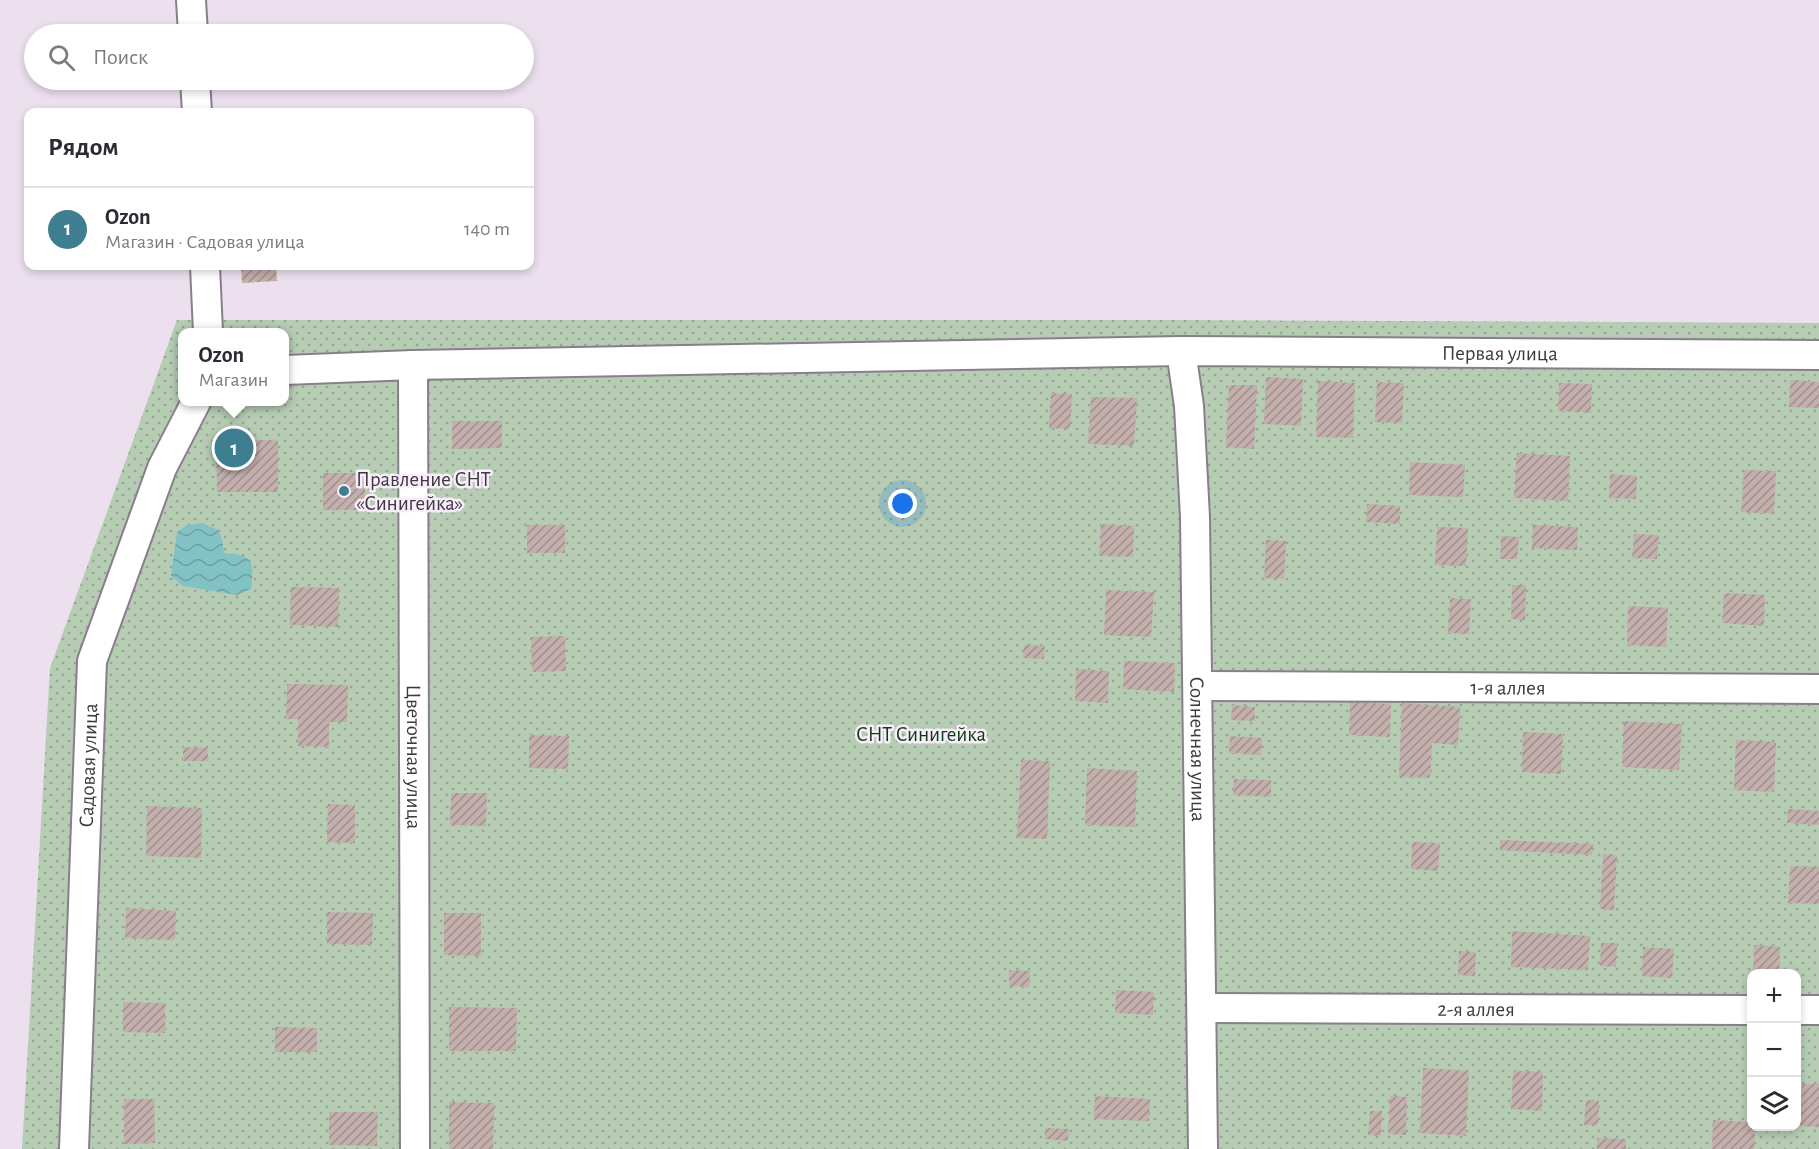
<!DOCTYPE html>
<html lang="ru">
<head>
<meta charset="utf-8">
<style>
	body { margin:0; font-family:"Alegreya Sans",sans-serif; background:#f7f7f7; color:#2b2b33 }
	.controls { position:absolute; right:18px; bottom:18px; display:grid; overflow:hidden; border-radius:12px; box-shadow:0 3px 9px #0003 }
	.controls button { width:54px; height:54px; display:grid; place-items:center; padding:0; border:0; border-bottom:2px solid #e1e1e2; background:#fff; color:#2b2b33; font:30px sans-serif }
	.you { position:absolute; left:903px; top:504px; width:21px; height:21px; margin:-15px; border:4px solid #fff; border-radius:50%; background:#1a73e8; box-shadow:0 0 0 9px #1a73e833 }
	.badge { display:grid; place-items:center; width:39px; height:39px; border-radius:50%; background:#3d7f91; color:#fff; font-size:20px; font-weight:700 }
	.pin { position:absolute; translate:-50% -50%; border:3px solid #fff; box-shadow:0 2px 6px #0006 }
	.popup { position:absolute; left:178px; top:328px; width:111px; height:78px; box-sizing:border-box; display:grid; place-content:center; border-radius:12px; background:#fff; filter:drop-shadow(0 2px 4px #0005); font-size:20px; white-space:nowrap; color:#7c7c81 }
	.popup b { font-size:22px; color:#2b2b33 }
	.popup::after { content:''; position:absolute; left:50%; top:100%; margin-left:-12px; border:12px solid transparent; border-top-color:#fff }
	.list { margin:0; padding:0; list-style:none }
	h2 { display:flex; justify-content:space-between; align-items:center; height:78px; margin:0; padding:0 24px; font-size:26px }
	h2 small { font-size:20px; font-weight:400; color:#7c7c81 }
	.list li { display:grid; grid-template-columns:39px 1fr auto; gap:18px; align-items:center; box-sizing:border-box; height:84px; padding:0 24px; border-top:2px solid #e1e1e2 }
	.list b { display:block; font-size:22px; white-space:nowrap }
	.list p { margin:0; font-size:20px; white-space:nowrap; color:#7c7c81 }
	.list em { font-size:20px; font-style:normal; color:#7c7c81 }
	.icon { flex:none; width:33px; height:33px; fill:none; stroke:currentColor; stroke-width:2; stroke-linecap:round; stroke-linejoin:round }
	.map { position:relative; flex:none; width:1819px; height:1149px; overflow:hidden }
	.search { position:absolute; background:#fff; box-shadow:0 3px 9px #0003; left:24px; top:24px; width:510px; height:66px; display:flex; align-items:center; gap:15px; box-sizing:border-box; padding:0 21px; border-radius:33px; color:#7c7c81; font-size:22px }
	.panel { position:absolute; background:#fff; box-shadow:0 3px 9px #0003; left:24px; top:108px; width:510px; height:162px; border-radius:12px }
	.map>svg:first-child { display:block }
	.garden { fill:url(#garden-dots); fill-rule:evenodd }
	.water { fill:url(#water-waves) }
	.building { fill:url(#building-hatch) }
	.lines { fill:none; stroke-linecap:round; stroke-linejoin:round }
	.minor-casing { stroke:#897e8b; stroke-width:32 }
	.minor { stroke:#fff; stroke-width:28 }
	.poi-dot { fill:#3d7f91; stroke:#f9edfc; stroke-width:2 }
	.labels { text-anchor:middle; stroke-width:5; stroke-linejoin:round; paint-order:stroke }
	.street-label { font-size:21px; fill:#3e393f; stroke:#f9edfc }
	.poi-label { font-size:21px; fill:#3e393f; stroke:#f9edfc; text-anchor:start }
	.park-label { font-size:21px; fill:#0b3e0c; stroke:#f9edfc }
</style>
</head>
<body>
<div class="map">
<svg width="1819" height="1149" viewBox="0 0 1819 1149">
	<defs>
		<pattern id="garden-dots" width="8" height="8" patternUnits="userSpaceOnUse" patternTransform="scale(1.5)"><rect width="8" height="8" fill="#b6cdb4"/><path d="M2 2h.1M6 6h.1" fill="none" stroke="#95a794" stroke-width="1.8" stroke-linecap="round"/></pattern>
		<pattern id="water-waves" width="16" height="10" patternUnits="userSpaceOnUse" patternTransform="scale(1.5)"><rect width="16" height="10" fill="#82c2c5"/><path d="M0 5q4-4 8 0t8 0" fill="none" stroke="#6c9fa1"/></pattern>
		<pattern id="building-hatch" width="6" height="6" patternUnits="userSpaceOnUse" patternTransform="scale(1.5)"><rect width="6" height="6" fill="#c3afac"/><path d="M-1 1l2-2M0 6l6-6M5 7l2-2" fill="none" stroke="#a08f8d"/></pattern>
	</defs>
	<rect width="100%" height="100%" fill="#ece0ef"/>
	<!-- garden -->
	<path class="garden" d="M 177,320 L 1186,320 L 1819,323 L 1819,1149 L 22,1149 L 50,668 ZM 183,332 L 285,332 L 285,402 L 183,402 ZM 1752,974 L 1796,974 L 1796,1126 L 1752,1126 Z"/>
	<!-- water -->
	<path class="water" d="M 203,523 L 218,530 L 222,539 L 224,553 C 255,555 254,562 251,589 L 237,595 L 183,586 L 171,576 L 177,532 L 187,525 Z"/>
	<!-- building -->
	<g class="building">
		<polygon points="241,266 276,266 277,281 242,283"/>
		<polygon points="1266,377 1303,379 1301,426 1264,424"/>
		<polygon points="1790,380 1819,382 1819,408 1789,407"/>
		<polygon points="1318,381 1355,383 1353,438 1316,437"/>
		<polygon points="1377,382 1404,383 1402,423 1375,422"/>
		<polygon points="1559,383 1592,384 1591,413 1558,411"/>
		<polygon points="1229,385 1257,385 1254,449 1226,447"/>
		<polygon points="1051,393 1072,394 1070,429 1049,428"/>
		<polygon points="1091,397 1137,398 1134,446 1088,444"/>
		<polygon points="452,421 502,421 502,448 452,449"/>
		<polygon points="216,440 278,440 278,492 217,492"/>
		<polygon points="1517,453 1570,456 1568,501 1514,498"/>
		<polygon points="1410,462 1465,465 1463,497 1409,495"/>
		<polygon points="1744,470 1776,471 1774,514 1741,512"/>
		<rect x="323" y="473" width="42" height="37"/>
		<polygon points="1610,474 1637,476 1636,499 1609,498"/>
		<polygon points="1367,504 1400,506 1400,524 1366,522"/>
		<polygon points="1101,524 1134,526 1133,557 1099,556"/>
		<rect x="527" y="525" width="38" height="28"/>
		<polygon points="1533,525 1578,527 1577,550 1532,548"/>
		<polygon points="1437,527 1468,528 1466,566 1435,565"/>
		<polygon points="1634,534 1659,535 1657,559 1632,558"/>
		<polygon points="1501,536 1519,537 1517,559 1500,559"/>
		<polygon points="1266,540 1286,541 1284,579 1264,578"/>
		<polygon points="1512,585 1526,585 1525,620 1511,619"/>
		<polygon points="291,587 339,588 338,627 290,625"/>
		<polygon points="1106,590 1154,592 1151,637 1104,635"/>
		<polygon points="1724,593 1765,595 1764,626 1722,623"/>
		<polygon points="1450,598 1471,599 1469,634 1448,633"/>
		<polygon points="1628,606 1668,608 1666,647 1627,645"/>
		<polygon points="565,636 566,671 532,672 531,637"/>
		<polygon points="1024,645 1045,646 1044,659 1023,658"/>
		<polygon points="1124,661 1175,663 1174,692 1123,689"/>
		<polygon points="1076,669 1109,671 1108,703 1075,701"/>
		<polygon points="287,684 348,685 347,722 329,722 329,747 298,746 298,719 286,719"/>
		<polygon points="1350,702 1391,704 1390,737 1349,735"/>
		<polygon points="1402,703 1460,707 1458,745 1432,743 1430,778 1399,777"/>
		<polygon points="1232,705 1255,707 1255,721 1231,720"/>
		<polygon points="1624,721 1682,724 1679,770 1622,767"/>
		<polygon points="1523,732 1563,734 1561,774 1522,772"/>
		<polygon points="529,735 569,736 568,769 529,768"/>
		<polygon points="1230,736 1262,738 1261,755 1229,753"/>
		<polygon points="1736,740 1776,742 1774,792 1734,790"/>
		<polygon points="183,747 208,748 208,761 183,761"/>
		<polygon points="1021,760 1050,761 1047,839 1017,838"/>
		<polygon points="1087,768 1137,771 1135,827 1085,825"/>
		<polygon points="1234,779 1271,780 1271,797 1233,795"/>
		<polygon points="451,793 487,793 486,826 450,825"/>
		<polygon points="328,804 355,805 355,843 327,842"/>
		<polygon points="147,806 202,808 201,858 146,856"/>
		<polygon points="1788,809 1819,811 1819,825 1787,823"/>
		<polygon points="1500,840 1593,844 1592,855 1500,850"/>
		<polygon points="1412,842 1440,843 1438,871 1411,869"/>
		<polygon points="1603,854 1617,855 1614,910 1600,909"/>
		<polygon points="1790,866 1819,867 1819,904 1788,903"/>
		<polygon points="126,908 176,911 175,940 125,938"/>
		<polygon points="327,912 373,913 372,945 327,944"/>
		<polygon points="444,913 481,913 481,956 444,955"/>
		<polygon points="1512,931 1590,936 1588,970 1511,967"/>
		<polygon points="1601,943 1617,943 1616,967 1600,966"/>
		<polygon points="1754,945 1780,947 1779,974 1753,974"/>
		<polygon points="1643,947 1674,949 1672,978 1642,976"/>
		<polygon points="1459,951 1476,952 1475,976 1458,975"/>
		<polygon points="1009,970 1030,971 1029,987 1009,986"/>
		<polygon points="1116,990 1154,992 1153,1015 1115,1013"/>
		<polygon points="123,1002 165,1003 165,1033 123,1032"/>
		<polygon points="449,1007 517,1008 516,1051 449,1051"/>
		<polygon points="275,1027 317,1028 317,1052 275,1052"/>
		<polygon points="1423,1068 1469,1071 1466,1136 1420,1133"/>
		<polygon points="1513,1071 1543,1072 1542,1111 1511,1109"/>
		<polygon points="1802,1084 1819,1084 1819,1127 1800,1126"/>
		<polygon points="1095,1096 1150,1099 1149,1121 1094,1119"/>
		<polygon points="1390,1096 1407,1097 1406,1135 1388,1134"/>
		<polygon points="124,1099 154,1099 155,1143 124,1144"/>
		<polygon points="1586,1100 1599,1101 1598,1125 1584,1125"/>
		<polygon points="449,1102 494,1103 493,1149 449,1149"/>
		<polygon points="1370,1111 1382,1111 1381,1136 1368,1135"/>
		<polygon points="329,1112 378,1112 377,1146 329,1145"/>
		<polygon points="1713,1120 1752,1122 1752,1126 1755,1126 1754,1149 1712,1149"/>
		<polygon points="1045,1128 1069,1129 1068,1141 1045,1139"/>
		<polygon points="1597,1138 1626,1139 1626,1149 1597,1149"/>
	</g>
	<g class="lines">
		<defs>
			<g id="minor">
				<polyline points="191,0 193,34"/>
				<polyline points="195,80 197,112"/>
				<polyline points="205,266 208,332"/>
				<path id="s1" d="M 1181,351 L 1189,406 L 1195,517 L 1203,1149"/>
				<path id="s2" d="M 413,365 L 415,1149"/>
				<path id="s3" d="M 285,370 L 413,365 L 1181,351 L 1819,355"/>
				<path id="s4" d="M 1198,686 L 1819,689"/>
				<path id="s5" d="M 1202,1008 L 1752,1010"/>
				<polyline points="1796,1010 1819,1010"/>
				<path id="s6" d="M 74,1149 L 92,661 L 162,468 L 196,402"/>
			</g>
		</defs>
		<!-- minor casing -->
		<use href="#minor" class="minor-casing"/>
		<!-- minor -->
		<use href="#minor" class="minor"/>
	</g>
	<!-- markers -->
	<circle class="poi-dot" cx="344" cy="491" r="6"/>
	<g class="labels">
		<!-- street labels -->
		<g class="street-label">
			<text dy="7" stroke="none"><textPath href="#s3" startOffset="1215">Первая улица</textPath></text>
			<text dy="7" stroke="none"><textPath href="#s4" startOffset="310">1-я аллея</textPath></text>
			<text dy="7" stroke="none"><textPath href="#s1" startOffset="399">Солнечная улица</textPath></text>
			<text dy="7" stroke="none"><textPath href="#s2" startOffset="392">Цветочная улица</textPath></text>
			<text dy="7" stroke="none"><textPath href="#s6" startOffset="384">Садовая улица</textPath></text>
			<text dy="7" stroke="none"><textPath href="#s5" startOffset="274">2-я аллея</textPath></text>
		</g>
		<!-- poi labels -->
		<g class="poi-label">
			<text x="356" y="486">Правление СНТ<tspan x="356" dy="24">«Синигейка»</tspan></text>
		</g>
		<!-- park labels -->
		<g class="park-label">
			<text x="921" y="741">СНТ Синигейка</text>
		</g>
	</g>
</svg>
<div class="controls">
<button>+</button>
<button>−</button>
<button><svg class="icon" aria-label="layers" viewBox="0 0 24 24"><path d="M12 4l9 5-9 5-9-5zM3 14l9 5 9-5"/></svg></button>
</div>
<div class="you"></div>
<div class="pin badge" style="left:234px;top:448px">1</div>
<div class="popup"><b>Ozon</b>Магазин</div>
<div class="search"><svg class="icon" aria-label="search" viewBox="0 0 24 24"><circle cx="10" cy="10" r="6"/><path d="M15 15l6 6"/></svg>Поиск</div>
<section class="panel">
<h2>Рядом<small></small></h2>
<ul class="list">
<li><span class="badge">1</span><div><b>Ozon</b><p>Магазин · Садовая улица</p></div><em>140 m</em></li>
</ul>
</section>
</div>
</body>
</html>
